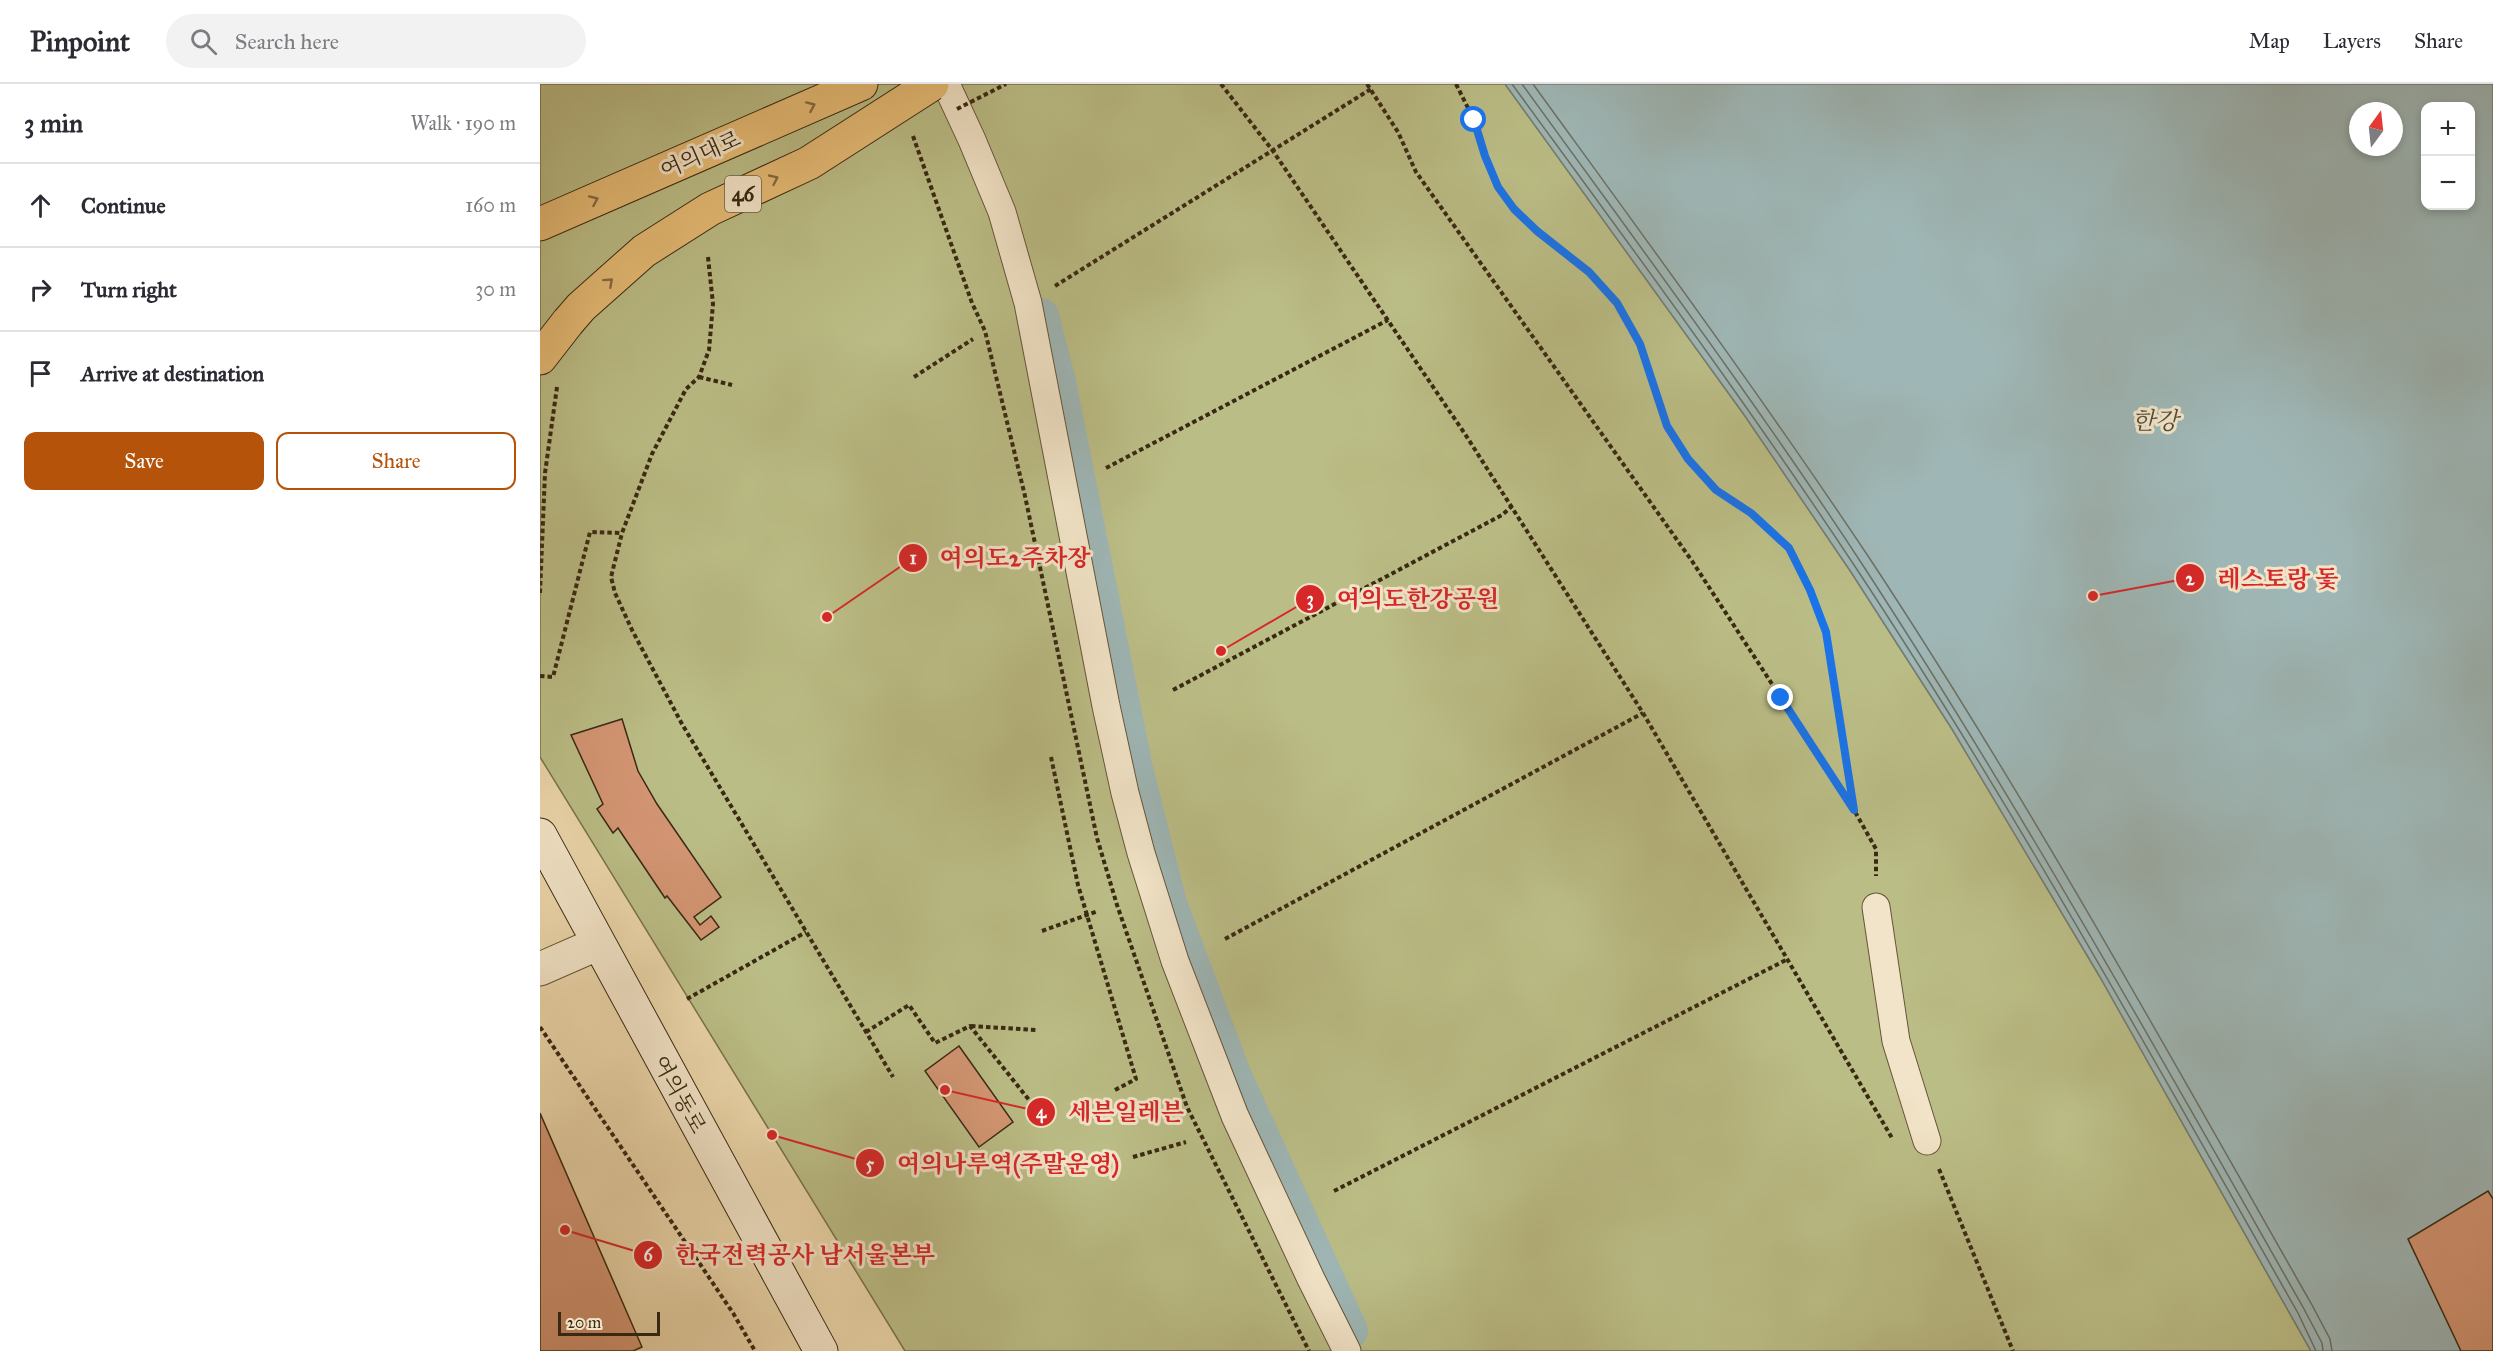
<!DOCTYPE html>
<html lang="en">
<head>
<meta charset="utf-8">
<style>
	body { margin:0; font-family:"IM FELL Great Primer","Noto Serif KR",serif; background:#f2f2f3; color:#2b2b33 }
	.controls { position:absolute; right:18px; top:18px; display:grid; overflow:hidden; border-radius:12px; box-shadow:0 3px 9px #0003 }
	.controls button { width:54px; height:54px; display:grid; place-items:center; padding:0; border:0; border-bottom:2px solid #e1e1e2; background:#fff; color:#2b2b33; font:30px sans-serif }
	.compass { position:absolute; left:1809px; top:18px; width:54px; height:54px; border-radius:50%; background:#fff; box-shadow:0 3px 9px #0003; rotate:15deg }
	.scale { position:absolute; left:18px; bottom:15px; width:102px; box-sizing:border-box; padding-left:6px; border:3px solid #392913; border-top:0; font-size:16px; line-height:21px; white-space:nowrap; color:#392913; -webkit-text-stroke:4px #f2e4c8; paint-order:stroke }
	.stop { position:absolute; width:18px; height:18px; margin:-14px; border:4px solid #1a73e8; border-radius:50%; background:#fff }
	.stop.end { background:#1a73e8; border-color:#fff; box-shadow:0 2px 6px #0008 }
	.list { margin:0; padding:0; list-style:none }
	h2 { display:flex; justify-content:space-between; align-items:center; height:78px; margin:0; padding:0 24px; font-size:26px }
	h2 small { font-size:20px; font-weight:400; color:#7c7c81 }
	.list li { display:grid; grid-template-columns:39px 1fr auto; gap:18px; align-items:center; box-sizing:border-box; height:84px; padding:0 24px; border-top:2px solid #e1e1e2 }
	.list b { display:block; font-size:22px; white-space:nowrap }
	.list em { font-size:20px; font-style:normal; color:#7c7c81 }
	.actions { display:flex; gap:12px; padding:18px 24px }
	.actions a { flex:1; padding:14px 0; border:2px solid #b45309; border-radius:12px; text-align:center; font-size:21px; color:#b45309 }
	.actions .main { background:#b45309; color:#fff }
	.icon { flex:none; width:33px; height:33px; fill:none; stroke:currentColor; stroke-width:2; stroke-linecap:round; stroke-linejoin:round }
	.map { position:relative; flex:none; width:1953px; height:1267px; overflow:hidden }
	header { display:flex; align-items:center; gap:36px; box-sizing:border-box; height:84px; padding:0 30px; background:#fff; border-bottom:2px solid #e1e1e2 }
	header strong { font-size:28px }
	nav { display:flex; gap:33px; margin-inline-start:auto; font-size:21px }
	.search { width:420px; height:54px; background:#f2f2f3; display:flex; align-items:center; gap:15px; box-sizing:border-box; padding:0 21px; border-radius:33px; color:#7c7c81; font-size:22px }
	main { display:flex }
	aside { flex:1; background:#fff }
	.map>svg:first-child { display:block }
	.green { fill:#bbbd86; stroke:#7a734c; stroke-width:1.5 }
	.water { fill:#9eb6b5; stroke:#767e74; stroke-width:1.5; fill-rule:evenodd }
	.lines { fill:none; stroke-linecap:round; stroke-linejoin:round }
	.shore { stroke:#6c7064; stroke-width:1.5 }
	.canal { stroke:#9eb6b5; stroke-width:36 }
	.building { fill:#d49674; stroke:#392913; stroke-width:1.5 }
	.pedestrian-casing { stroke:#665439; stroke-width:29 }
	.minor-casing { stroke:#665439; stroke-width:35 }
	.secondary-casing { stroke:#392913; stroke-width:35 }
	.primary-casing { stroke:#392913; stroke-width:35 }
	.path { stroke:#392913; stroke-width:4; stroke-dasharray:4.5 3; stroke-linecap:butt }
	.pedestrian { stroke:#f2e4c8; stroke-width:27 }
	.minor { stroke:#f2e4c8; stroke-width:33 }
	.secondary { stroke:#f2e4c8; stroke-width:33 }
	.primary { stroke:#e6bb75; stroke-width:33 }
	.primary-bridge-casing { stroke:#392913; stroke-width:35; stroke-linecap:butt }
	.path-bridge { stroke:#392913; stroke-width:4; stroke-dasharray:4.5 3; stroke-linecap:butt }
	.primary-bridge { stroke:#e6bb75; stroke-width:33 }
	.oneway { stroke:#876b3f }
	.route { stroke:#1a73e8; stroke-width:8 }
	.labels { text-anchor:middle; stroke-width:6; stroke-linejoin:round; paint-order:stroke }
	.shield { fill:#f2e4c8; stroke:#706149; stroke-width:1.5 }
	.shield-label { font-size:21px; font-weight:bold; fill:#392913 }
	.street-label { font-size:22px; fill:#392913; stroke:#f2e4c8 }
	.water-label { font-size:24px; font-style:italic; fill:#524c3c; stroke:#f2e4c8 }
	.leader { fill:none; stroke:#d62828; stroke-width:2 }
	.callout-dot { fill:#d62828; stroke:#f2e4c8; stroke-width:2 }
	.mark-label { font-size:18px; text-anchor:middle; font-weight:bold; fill:#fff }
	.callout-label { font-size:24px; text-anchor:middle; font-weight:bold; fill:#d62828; stroke:#f2e4c8; stroke-width:6; stroke-linejoin:round; paint-order:stroke }
</style>
</head>
<body>
<header>
<strong>Pinpoint</strong>
<div class="search"><svg class="icon" aria-label="search" viewBox="0 0 24 24"><circle cx="10" cy="10" r="6"/><path d="M15 15l6 6"/></svg>Search here</div>
<nav><a>Map</a><a>Layers</a><a>Share</a></nav>
</header>
<main>
<aside>
<h2>3 min<small>Walk · 190 m</small></h2>
<ul class="list">
<li><svg class="icon" aria-label="ahead" viewBox="0 0 24 24"><path d="M12 20V5M6 11l6-6 6 6"/></svg><div><b>Continue</b></div><em>160 m</em></li>
<li><svg class="icon" aria-label="right" viewBox="0 0 24 24"><path d="M7 20v-9h11M14 6l5 5-5 5"/></svg><div><b>Turn right</b></div><em>30 m</em></li>
<li><svg class="icon" aria-label="arrive" viewBox="0 0 24 24"><path d="M6 21V4h12l-3 4 3 4H6"/></svg><div><b>Arrive at destination</b></div></li>
</ul>
<div class="actions"><a class="main">Save</a><a>Share</a></div>
</aside>
<div class="map">
<svg width="1953" height="1267" viewBox="0 0 1953 1267">
	<rect width="100%" height="100%" fill="#ebd6aa"/>
	<filter id="stains"><feTurbulence type="fractalNoise" baseFrequency=".00333" numOctaves="4"/><feColorMatrix values="0 0 0 0 .2 0 0 0 0 .09 0 0 0 0 .02 0 0 0 .5 -.17"/></filter>
	<radialGradient id="worn" r=".72"><stop offset=".6" stop-color="#630" stop-opacity="0"/><stop offset="1" stop-color="#630" stop-opacity=".3"/></radialGradient>
	<!-- green -->
	<polygon class="green" points="0,0 965,0 1205,332 1311,488 1412,645 1560,893 1771,1267 365,1267 0,673"/>
	<!-- water -->
	<path class="water" d="M 965,0 L 1953,0 L 1953,1267 L 1771,1267 L 1560,893 L 1412,645 L 1311,488 L 1205,332 ZM 1886,22 L 1930,22 L 1930,122 L 1886,122 ZM 1818,27 L 1854,27 L 1854,63 L 1818,63 Z"/>
	<g class="lines">
		<!-- shore -->
		<g class="shore">
			<path d="M 972,0 C 1089,160 1207,319 1316,484 C 1475,725 1615,978 1758,1229 L 1776,1267"/>
			<path d="M 982,0 C 1098,160 1216,318 1324,483 C 1481,724 1622,975 1764,1225 L 1782,1259 L 1783,1267"/>
			<path d="M 993,0 C 1107,157 1222,313 1330,475 C 1489,716 1629,970 1772,1221 L 1790,1255 L 1792,1267"/>
		</g>
		<!-- canal -->
		<polyline class="canal" points="501,232 518,298 595,685 629,820 693,990 810,1247"/>
	</g>
	<!-- building -->
	<g class="building">
		<polygon points="82,635 98,687 117,720 181,813 154,833 160,841 171,832 179,843 161,856 127,812 125,814 78,744 73,749 57,725 63,720 31,651"/>
		<polygon points="419,962 473,1038 439,1063 385,987"/>
		<polygon points="0,1029 102,1263 93,1267 0,1267"/>
		<polygon points="1948,1107 1953,1115 1953,1267 1921,1267 1868,1155"/>
	</g>
	<g class="lines">
		<defs>
			<g id="pedestrian">
				<polyline points="406,0 432,56 462,128 488,219 566,622 585,709 601,769 635,877 695,1032 771,1195 807,1267"/>
				<polyline points="1336,823 1356,957 1387,1057"/>
			</g>
			<polyline id="minor" points="0,885 57,860"/>
			<polyline id="secondary" points="0,751 281,1267"/>
			<g id="primary">
				<polyline points="0,140 321,0"/>
				<polyline points="0,274 28,238"/>
			</g>
		</defs>
		<!-- pedestrian casing -->
		<use href="#pedestrian" class="pedestrian-casing"/>
		<!-- minor casing -->
		<use href="#minor" class="minor-casing"/>
		<!-- secondary casing -->
		<use href="#secondary" class="secondary-casing"/>
		<!-- primary casing -->
		<use href="#primary" class="primary-casing"/>
		<!-- path -->
		<g class="path">
			<polyline points="681,0 733,67 925,350 1103,629 1352,1054"/>
			<polyline points="827,0 858,48 876,88 1152,477 1314,726 1336,765 1336,792"/>
			<polyline points="916,0 934,36 945,72 958,103 974,125 997,147 1049,188 1077,219 1100,259 1127,342 1148,375 1176,406 1211,429 1249,464 1270,506 1286,548 1313,722"/>
			<polyline points="373,52 432,219 445,247 485,412 557,754 577,821 647,1023 769,1267"/>
			<polyline points="168,173 173,220 169,266 159,293 146,305 112,370 82,449 71,493 75,509 92,546 142,640 353,993"/>
			<polyline points="515,202 831,5"/>
			<polyline points="159,293 192,301"/>
			<polyline points="374,293 433,255"/>
			<polyline points="566,384 848,236"/>
			<polyline points="0,509 5,389 17,303"/>
			<polyline points="0,592 13,593 50,448 82,449"/>
			<polyline points="633,606 962,431 972,422"/>
			<polyline points="511,673 538,801 596,995 573,1007"/>
			<polyline points="502,847 558,827"/>
			<polyline points="685,855 1103,629"/>
			<polyline points="147,915 266,848"/>
			<polyline points="431,942 496,946"/>
			<polyline points="0,943 193,1229 215,1267"/>
			<polyline points="326,948 369,921 395,959 430,942 501,1031"/>
			<polyline points="593,1073 646,1058"/>
			<polyline points="1399,1085 1473,1267"/>
			<polyline points="794,1107 1246,876"/>
		</g>
		<!-- pedestrian -->
		<use href="#pedestrian" class="pedestrian"/>
		<!-- minor -->
		<use href="#minor" class="minor"/>
		<!-- secondary -->
		<use href="#secondary" class="secondary"/>
		<!-- primary -->
		<use href="#primary" class="primary"/>
		<defs>
			<polyline id="primary-bridge" points="28,238 41,223 104,167 170,125 269,79 392,0"/>
		</defs>
		<!-- primary-bridge casing -->
		<use href="#primary-bridge" class="primary-bridge-casing"/>
		<!-- path-bridge -->
		<polyline class="path-bridge" points="417,25 466,0"/>
		<!-- primary-bridge -->
		<use href="#primary-bridge" class="primary-bridge"/>
	</g>
	<!-- one-way arrows -->
	<defs><path id="oneway-chevron" d="M-2-3.5L2.5 0L-2 3.5" fill="none" stroke-width="1.6" stroke-linecap="round" stroke-linejoin="round" transform="scale(1.5)"/></defs>
	<g class="oneway">
		<use href="#oneway-chevron" transform="translate(271 22) rotate(-24)"/>
		<use href="#oneway-chevron" transform="translate(234 95) rotate(-25)"/>
		<use href="#oneway-chevron" transform="translate(54 116) rotate(-24)"/>
		<use href="#oneway-chevron" transform="translate(69 198) rotate(-42)"/>
	</g>
	<g class="lines">
		<!-- route -->
		<polyline class="route" points="934,36 945,72 958,103 974,125 997,147 1049,188 1077,219 1100,260 1127,342 1148,375 1176,406 1211,429 1249,464 1270,506 1286,548 1314,726 1241,614"/>
	</g>
	<g class="labels">
		<!-- shield labels -->
		<rect class="shield" x="185" y="92" width="36" height="36" rx="4.5"/>
		<g class="shield-label">
			<text x="203" y="117">46</text>
		</g>
		<!-- street labels -->
		<g class="street-label">
			<text transform="translate(160 70) rotate(-24)" y="8">여의대로</text>
			<text transform="translate(140 1010) rotate(61)" y="8">여의동로</text>
		</g>
		<!-- water labels -->
		<g class="water-label">
			<text x="1615" y="345">한강</text>
		</g>
	</g>
	<!-- callouts -->
	<path class="leader" d="M287 533L373 474M1553 512L1650 494M681 567L770 515M405 1006L501 1028M232 1051L330 1079M25 1146L108 1171"/>
	<g class="callout-dot">
		<circle cx="287" cy="533" r="6"/>
		<circle cx="1553" cy="512" r="6"/>
		<circle cx="681" cy="567" r="6"/>
		<circle cx="405" cy="1006" r="6"/>
		<circle cx="232" cy="1051" r="6"/>
		<circle cx="25" cy="1146" r="6"/>
		<circle cx="373" cy="474" r="15"/>
		<circle cx="1650" cy="494" r="15"/>
		<circle cx="770" cy="515" r="15"/>
		<circle cx="501" cy="1028" r="15"/>
		<circle cx="330" cy="1079" r="15"/>
		<circle cx="108" cy="1171" r="15"/>
	</g>
	<g class="mark-label">
		<text x="373" y="480">1</text>
		<text x="1650" y="501">2</text>
		<text x="770" y="521">3</text>
		<text x="501" y="1034">4</text>
		<text x="330" y="1086">5</text>
		<text x="108" y="1177">6</text>
	</g>
	<g class="callout-label">
		<text x="475" y="482">여의도2주차장</text>
		<text x="1738" y="503">레스토랑 돛</text>
		<text x="878" y="523">여의도한강공원</text>
		<text x="586" y="1036">세븐일레븐</text>
		<text x="468" y="1088">여의나루역(주말운영)</text>
		<text x="265" y="1179">한국전력공사 남서울본부</text>
	</g>
	<rect width="100%" height="100%" filter="url(#stains)"/>
	<rect width="100%" height="100%" fill="url(#worn)"/>
</svg>
<div class="controls">
<button>+</button>
<button>−</button>
</div>
<svg class="compass" viewBox="-18 -18 36 36"><path d="M0-13l5 13h-10z" fill="#e53935"/><path d="M0 13l5-13h-10z" fill="#7c7c81"/></svg>
<div class="scale">20 m</div>
<div class="stop" style="left:934px;top:36px"></div>
<div class="stop end" style="left:1241px;top:614px"></div>
</div>
</main>
</body>
</html>
